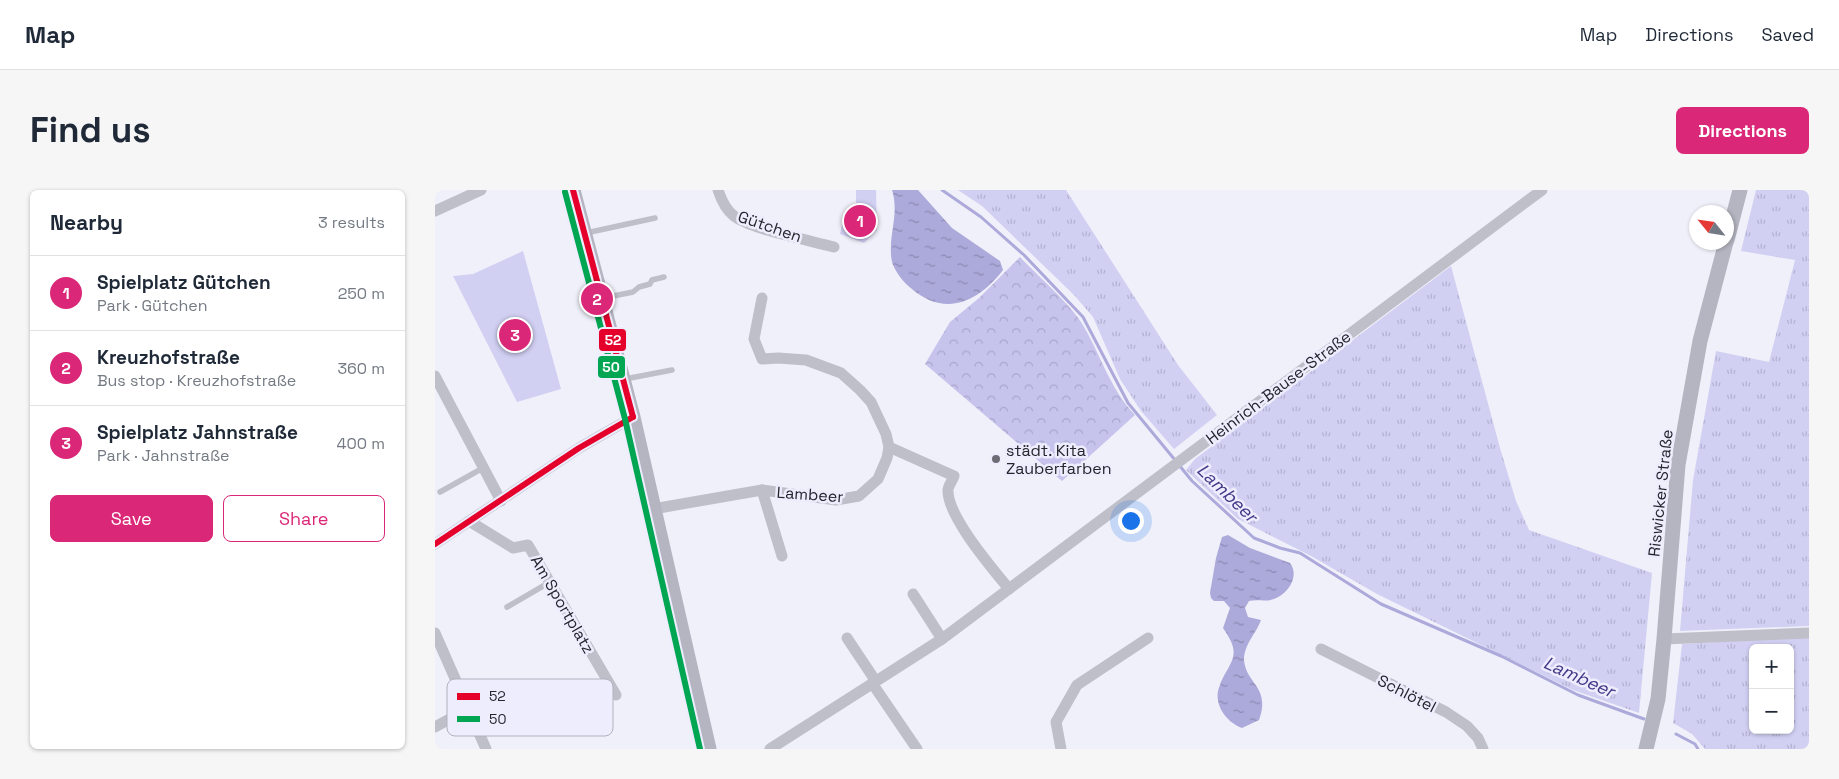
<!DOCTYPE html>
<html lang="en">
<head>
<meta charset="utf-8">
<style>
	body { margin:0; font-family:"Space Grotesk",sans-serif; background:#f6f6f7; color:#1f2937 }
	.controls { position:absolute; right:15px; bottom:15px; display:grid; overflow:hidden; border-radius:8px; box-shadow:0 1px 4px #0004 }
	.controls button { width:45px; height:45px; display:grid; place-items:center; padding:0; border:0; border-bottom:1px solid #e0e1e3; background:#fff; color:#1f2937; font:25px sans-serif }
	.compass { position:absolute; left:1254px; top:15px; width:45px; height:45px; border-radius:50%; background:#fff; box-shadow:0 1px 4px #0004; rotate:300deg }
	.you { position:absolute; left:695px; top:330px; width:18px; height:18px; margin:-12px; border:4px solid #fff; border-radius:50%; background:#1a73e8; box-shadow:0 0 0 8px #1a73e833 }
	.badge { display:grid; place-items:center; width:32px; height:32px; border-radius:50%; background:#db2777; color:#fff; font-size:16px; font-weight:700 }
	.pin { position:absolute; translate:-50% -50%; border:2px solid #fff; box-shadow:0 1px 5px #0006 }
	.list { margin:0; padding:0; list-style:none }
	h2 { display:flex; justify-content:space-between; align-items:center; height:65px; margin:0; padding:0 20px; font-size:21px }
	h2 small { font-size:16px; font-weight:400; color:#747a83 }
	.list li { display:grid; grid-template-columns:32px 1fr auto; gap:15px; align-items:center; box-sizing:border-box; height:75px; padding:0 20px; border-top:1px solid #e0e1e3 }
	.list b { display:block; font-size:19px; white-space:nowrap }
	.list p { margin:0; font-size:16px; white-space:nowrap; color:#747a83 }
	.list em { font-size:16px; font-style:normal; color:#747a83 }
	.actions { display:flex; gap:10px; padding:15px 20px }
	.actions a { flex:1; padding:11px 0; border:1px solid #db2777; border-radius:8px; text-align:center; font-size:18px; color:#db2777 }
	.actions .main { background:#db2777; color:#fff }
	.map { position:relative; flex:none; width:1374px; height:559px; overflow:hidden; border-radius:8px }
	header { display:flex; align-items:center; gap:30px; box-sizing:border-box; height:70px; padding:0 25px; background:#fff; border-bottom:1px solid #e0e1e3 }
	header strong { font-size:24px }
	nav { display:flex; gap:28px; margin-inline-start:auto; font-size:18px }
	.intro { display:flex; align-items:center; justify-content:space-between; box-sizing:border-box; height:120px; padding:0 30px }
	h1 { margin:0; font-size:35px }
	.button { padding:12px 22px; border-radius:8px; background:#db2777; color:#fff; font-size:18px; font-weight:700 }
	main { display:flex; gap:30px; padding:0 30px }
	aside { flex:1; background:#fff; border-radius:8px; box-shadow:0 1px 4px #0004 }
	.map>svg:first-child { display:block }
	.grass { fill:url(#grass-tufts); fill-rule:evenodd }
	.forest { fill:url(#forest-crowns) }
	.green { fill:#d1d0f3 }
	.water { fill:url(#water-ripples) }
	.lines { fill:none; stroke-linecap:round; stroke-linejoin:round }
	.stream { stroke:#aca9db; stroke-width:3 }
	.lane { stroke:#bfbfca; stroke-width:5.5 }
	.street { stroke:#bfbfca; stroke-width:11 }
	.secondary { stroke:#b5b5c2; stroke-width:15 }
	.bus-1-casing { stroke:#ededfd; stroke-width:10 }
	.bus-2-casing { stroke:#ededfd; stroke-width:10 }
	.bus-1 { stroke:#e4002b; stroke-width:6 }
	.bus-2 { stroke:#00a651; stroke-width:6 }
	.poi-dot { fill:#6d6c75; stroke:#ededfd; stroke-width:2 }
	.labels { text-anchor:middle; stroke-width:5; stroke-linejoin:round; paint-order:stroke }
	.street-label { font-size:16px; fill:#26252d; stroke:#ededfd }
	.poi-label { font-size:16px; fill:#26252d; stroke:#ededfd; text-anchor:start }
	.water-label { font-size:18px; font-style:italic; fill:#443888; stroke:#ededfd }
	.key { fill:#ededfd; stroke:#b1b1bf; stroke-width:1 }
	.key-label { font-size:14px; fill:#26252d }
	.line-badge { stroke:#ededfd; stroke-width:2 }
	.badge-label { font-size:14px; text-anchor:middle; font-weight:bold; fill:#fff }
</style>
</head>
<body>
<header>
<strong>Map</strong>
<nav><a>Map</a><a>Directions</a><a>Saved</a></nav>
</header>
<div class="intro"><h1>Find us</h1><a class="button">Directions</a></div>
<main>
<aside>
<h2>Nearby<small>3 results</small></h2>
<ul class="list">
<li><span class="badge">1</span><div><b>Spielplatz Gütchen</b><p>Park · Gütchen</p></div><em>250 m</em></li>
<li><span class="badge">2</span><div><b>Kreuzhofstraße</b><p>Bus stop · Kreuzhofstraße</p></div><em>360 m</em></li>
<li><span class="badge">3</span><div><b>Spielplatz Jahnstraße</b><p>Park · Jahnstraße</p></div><em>400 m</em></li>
</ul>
<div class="actions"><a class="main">Save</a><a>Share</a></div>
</aside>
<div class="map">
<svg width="1374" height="559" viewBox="0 0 1374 559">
	<defs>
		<pattern id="grass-tufts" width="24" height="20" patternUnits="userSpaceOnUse" patternTransform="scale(1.25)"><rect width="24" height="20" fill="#d1d0f3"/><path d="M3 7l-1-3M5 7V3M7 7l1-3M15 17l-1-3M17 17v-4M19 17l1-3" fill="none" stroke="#b3b2d1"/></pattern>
		<pattern id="forest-crowns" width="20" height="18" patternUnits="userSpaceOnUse" patternTransform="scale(1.25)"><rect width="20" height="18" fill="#c6c3ed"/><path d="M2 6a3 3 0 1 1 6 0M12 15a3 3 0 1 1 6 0" fill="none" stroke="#aaa7cc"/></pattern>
		<pattern id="water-ripples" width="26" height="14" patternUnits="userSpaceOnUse" patternTransform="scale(1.25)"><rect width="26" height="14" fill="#aca9db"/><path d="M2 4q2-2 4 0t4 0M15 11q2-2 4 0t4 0" fill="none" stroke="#8c89b2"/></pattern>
	</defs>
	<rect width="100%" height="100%" fill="#f0f0fa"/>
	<!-- grass -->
	<g class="grass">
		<polygon points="523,0 631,0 743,175 782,225 739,259 706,221 685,189 658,127 639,105 547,16"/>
		<polygon points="1321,0 1374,0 1374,436 1245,441 1258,290 1281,161 1334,172 1360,70 1306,61"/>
		<polygon points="1016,76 1065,258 1081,311 1094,340 1217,383 1204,523 1138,500 942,404 876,366 803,329 751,280 760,269"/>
		<path d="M 1374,447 L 1374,559 L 1270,559 L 1257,544 L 1238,533 L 1247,454 ZM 1318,458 L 1355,458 L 1355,540 L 1318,540 Z"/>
	</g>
	<!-- forest -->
	<path class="forest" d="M 585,67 C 602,85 634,113 646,132 C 665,162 674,198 700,225 L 627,291 L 490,174 L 515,132 L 544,108 Z"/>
	<!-- green -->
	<g class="green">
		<polygon points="421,0 441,0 442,40 429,53 405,44 410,22 421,14"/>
		<polygon points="88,61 126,199 82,212 18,86 38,84"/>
	</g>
	<!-- water -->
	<g class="water">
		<path d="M 457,0 L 483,0 L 517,38 L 565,71 L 568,80 C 544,111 511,128 477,99 C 469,93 460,82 457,72 C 452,47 465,25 457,0 Z"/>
		<path d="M 793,345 L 815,358 L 855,373 C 865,386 853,404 839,409 C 831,412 822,409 814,411 L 810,418 L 813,427 L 826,430 C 821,444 809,454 809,470 C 811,494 836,497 824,530 L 807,538 C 790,532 777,512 785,495 C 788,485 796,476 798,467 C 801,456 793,446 788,438 L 795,418 L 789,411 L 779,411 L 776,408 L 775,403 L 781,368 L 787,347 Z"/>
	</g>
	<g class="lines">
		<!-- stream -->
		<g class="stream">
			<polyline points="507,0 546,27 589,65 648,127 693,213 740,270"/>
			<polyline points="744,275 757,291 819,348 845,358 865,363 946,414 1066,466 1143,505 1209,529"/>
			<polyline points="1241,544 1260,554 1263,559"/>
		</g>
		<!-- lane -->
		<g class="lane">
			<polyline points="151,43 220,28"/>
			<polyline points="168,108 198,102 204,97 215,94 217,90 229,87"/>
			<polyline points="190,189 237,180"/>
			<polyline points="5,302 48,278"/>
			<polyline points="72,417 115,392"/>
		</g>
		<!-- street -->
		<g class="street">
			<path d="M 283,0 C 286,9 291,20 299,26 C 315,39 377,51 399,57"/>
			<polyline points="0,21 46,0"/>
			<polyline points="0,186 66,311"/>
			<path d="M 454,257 L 519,286 C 518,290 513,296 513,300 C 512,326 557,378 574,399"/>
			<polyline points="327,300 347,366"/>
			<polyline points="218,319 327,300 401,310 424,306 443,289 452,268 454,257 451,244 436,212 425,200 406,183 371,170 343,168 327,169 319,149 327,108"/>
			<polyline points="34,331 78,358 93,355 181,505"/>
			<polyline points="0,354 144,258 198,227"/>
			<polyline points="478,404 507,449"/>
			<polyline points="0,443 51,559"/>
			<polyline points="412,448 440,490"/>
			<polyline points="1229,449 1374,443"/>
			<polyline points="886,459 1011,522 1032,536 1043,548 1048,559"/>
			<polyline points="437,493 482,559"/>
			<polyline points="0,537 33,519"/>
			<polyline points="335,559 507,449 1107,0"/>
			<polyline points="626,559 621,532 642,495 713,448"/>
		</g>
		<!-- secondary -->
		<g class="secondary">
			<polyline points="138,0 198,227 274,559"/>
			<polyline points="1292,50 1305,0"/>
			<polyline points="1211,559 1223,509 1229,449 1243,275 1265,151 1291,52"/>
		</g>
		<defs>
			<g id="bus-1">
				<polyline points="138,0 198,227"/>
				<polyline points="0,354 144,258 198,227"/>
			</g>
			<polyline id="bus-2" points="130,2 190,229 265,559"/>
		</defs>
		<!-- bus-1 casing -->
		<use href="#bus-1" class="bus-1-casing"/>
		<!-- bus-2 casing -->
		<use href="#bus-2" class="bus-2-casing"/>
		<!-- bus-1 -->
		<use href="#bus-1" class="bus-1"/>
		<!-- bus-2 -->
		<use href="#bus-2" class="bus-2"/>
	</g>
	<!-- markers -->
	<circle class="poi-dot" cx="561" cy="269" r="5"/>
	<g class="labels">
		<!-- street labels -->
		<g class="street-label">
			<text transform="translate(335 36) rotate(19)" y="6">Gütchen</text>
			<text transform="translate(843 197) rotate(-37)" y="6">Heinrich-Bause-Straße</text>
			<text transform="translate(1225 303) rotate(-84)" y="6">Riswicker Straße</text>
			<text transform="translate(375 304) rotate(4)" y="6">Lambeer</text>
			<text transform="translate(128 414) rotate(60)" y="6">Am Sportplatz</text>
			<text transform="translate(972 503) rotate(27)" y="6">Schlötel</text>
		</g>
		<!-- poi labels -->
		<g class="poi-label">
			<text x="571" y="266">städt. Kita<tspan x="571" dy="18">Zauberfarben</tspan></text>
		</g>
		<!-- water labels -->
		<g class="water-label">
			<text transform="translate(792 303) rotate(44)" y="6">Lambeer</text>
			<text transform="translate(1144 487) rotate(24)" y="6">Lambeer</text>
		</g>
	</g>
	<!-- legend -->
	<rect x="12" y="489" width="166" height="57" rx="8" class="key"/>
	<rect x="22" y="503" width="23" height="7" fill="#e4002b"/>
	<rect x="22" y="526" width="23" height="6" fill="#00a651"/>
	<g class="key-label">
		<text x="54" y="511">52</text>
		<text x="54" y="534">50</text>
	</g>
	<g class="line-badge">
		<rect x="163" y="138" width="29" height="24" rx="5" fill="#e4002b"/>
		<rect x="162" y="165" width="29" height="24" rx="5" fill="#00a651"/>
	</g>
	<g class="badge-label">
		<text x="178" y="155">52</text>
		<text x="176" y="182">50</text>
	</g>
</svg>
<div class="controls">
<button>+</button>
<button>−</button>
</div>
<svg class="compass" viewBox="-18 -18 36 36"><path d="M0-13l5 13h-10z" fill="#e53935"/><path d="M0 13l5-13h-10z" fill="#747a83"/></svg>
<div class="you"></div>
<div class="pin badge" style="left:425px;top:31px">1</div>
<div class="pin badge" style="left:162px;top:109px">2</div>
<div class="pin badge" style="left:80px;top:145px">3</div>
</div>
</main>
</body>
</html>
